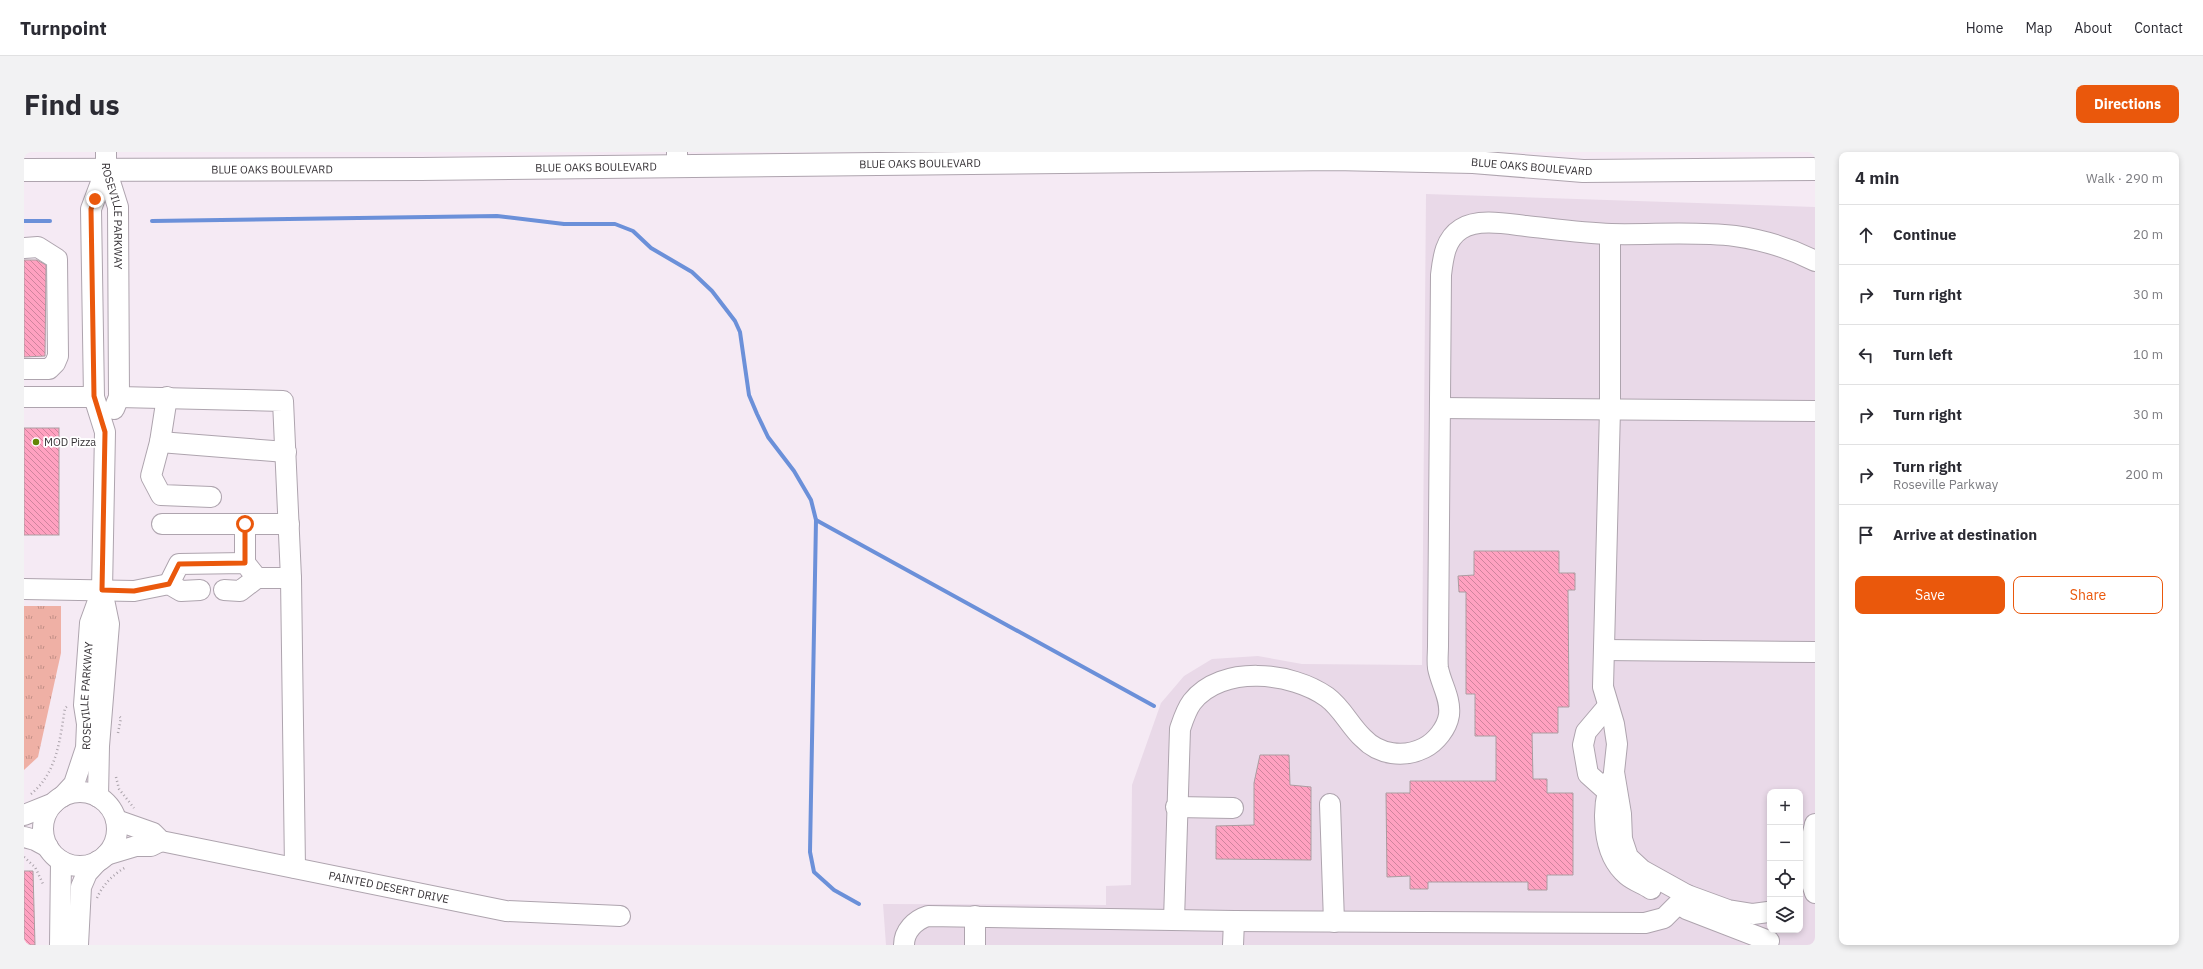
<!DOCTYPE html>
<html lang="en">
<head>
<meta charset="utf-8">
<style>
	body { margin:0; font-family:"IBM Plex Sans",sans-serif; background:#f2f2f3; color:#2b2b33 }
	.controls { position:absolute; right:12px; bottom:12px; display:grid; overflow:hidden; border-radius:8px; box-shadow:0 2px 6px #0003 }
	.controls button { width:36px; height:36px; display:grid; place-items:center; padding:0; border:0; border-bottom:1px solid #e1e1e2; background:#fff; color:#2b2b33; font:20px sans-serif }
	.stop { position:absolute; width:12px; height:12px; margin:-9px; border:3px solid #ea580c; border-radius:50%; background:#fff }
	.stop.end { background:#ea580c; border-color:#fff; box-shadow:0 1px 4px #0008 }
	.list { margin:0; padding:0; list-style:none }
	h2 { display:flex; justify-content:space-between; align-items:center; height:52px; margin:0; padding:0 16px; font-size:17px }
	h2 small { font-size:13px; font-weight:400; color:#7c7c81 }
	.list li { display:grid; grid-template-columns:26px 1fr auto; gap:12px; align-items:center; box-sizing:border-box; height:60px; padding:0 16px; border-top:1px solid #e1e1e2 }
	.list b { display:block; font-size:15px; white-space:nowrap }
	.list p { margin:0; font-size:13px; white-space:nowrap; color:#7c7c81 }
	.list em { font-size:13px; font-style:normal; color:#7c7c81 }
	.actions { display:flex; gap:8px; padding:12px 16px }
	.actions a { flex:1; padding:9px 0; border:1px solid #ea580c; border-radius:8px; text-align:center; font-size:14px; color:#ea580c }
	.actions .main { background:#ea580c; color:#fff }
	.icon { flex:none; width:22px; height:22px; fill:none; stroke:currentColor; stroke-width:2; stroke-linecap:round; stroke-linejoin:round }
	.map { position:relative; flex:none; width:1791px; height:793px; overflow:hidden; border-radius:8px }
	header { display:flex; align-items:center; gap:24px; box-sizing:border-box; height:56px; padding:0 20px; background:#fff; border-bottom:1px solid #e1e1e2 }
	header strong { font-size:19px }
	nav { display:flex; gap:22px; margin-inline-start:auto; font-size:14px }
	.intro { display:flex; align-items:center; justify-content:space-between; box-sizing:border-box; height:96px; padding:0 24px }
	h1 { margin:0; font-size:28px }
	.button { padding:10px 18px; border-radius:8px; background:#ea580c; color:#fff; font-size:14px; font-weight:700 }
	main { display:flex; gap:24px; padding:0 24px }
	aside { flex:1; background:#fff; border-radius:8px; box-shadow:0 2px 6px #0003 }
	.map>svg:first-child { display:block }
	.built { fill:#e9d9e8; fill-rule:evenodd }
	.grass { fill:url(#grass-tufts) }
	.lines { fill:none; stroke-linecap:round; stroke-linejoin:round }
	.stream { stroke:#6b90d9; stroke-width:4 }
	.building { fill:url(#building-back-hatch); stroke:#ab9da1 }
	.minor-casing { stroke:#aea4ae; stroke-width:22 }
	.major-casing { stroke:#aea4ae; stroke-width:24 }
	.path { stroke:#aba3ab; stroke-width:2.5; stroke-dasharray:1 3; stroke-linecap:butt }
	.minor { stroke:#fff; stroke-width:20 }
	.major { stroke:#fff; stroke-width:22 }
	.route { stroke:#ea580c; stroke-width:5 }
	.poi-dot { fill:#628607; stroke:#fff; stroke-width:1.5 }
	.labels { text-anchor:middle; stroke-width:3.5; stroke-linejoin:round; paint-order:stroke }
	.street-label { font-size:11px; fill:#363236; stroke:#fff }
	.poi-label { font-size:11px; fill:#363236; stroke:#fff; text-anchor:start }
</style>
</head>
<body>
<header>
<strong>Turnpoint</strong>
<nav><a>Home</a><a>Map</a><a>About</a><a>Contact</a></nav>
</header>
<div class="intro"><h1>Find us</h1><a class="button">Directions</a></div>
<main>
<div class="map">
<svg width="1791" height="793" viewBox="0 0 1791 793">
	<defs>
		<pattern id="grass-tufts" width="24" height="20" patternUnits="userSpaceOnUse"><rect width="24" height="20" fill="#efb0a5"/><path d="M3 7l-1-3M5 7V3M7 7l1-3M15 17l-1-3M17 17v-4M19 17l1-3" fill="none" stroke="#c29087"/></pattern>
		<pattern id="building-back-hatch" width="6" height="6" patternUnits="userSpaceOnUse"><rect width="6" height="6" fill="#ffa1c0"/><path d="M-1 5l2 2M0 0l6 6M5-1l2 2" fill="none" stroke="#cf849d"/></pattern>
	</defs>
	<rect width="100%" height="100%" fill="#f5eaf4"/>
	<!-- built -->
	<path class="built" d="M 1402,42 L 1791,55 L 1791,793 L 862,793 L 859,752 L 1082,753 L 1082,734 L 1107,733 L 1108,633 L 1137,551 L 1160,524 L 1188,507 L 1234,504 L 1278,512 L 1398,513 ZM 1746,640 L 1776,640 L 1776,778 L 1746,778 Z"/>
	<!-- grass -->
	<polygon class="grass" points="0,454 37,454 37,501 14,605 0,618"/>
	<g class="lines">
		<!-- stream -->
		<g class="stream">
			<polyline points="0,69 26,69"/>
			<polyline points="128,69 473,64 540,72 591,72 609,79 627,96 668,120 688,139 711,169 716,180 725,243 733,262 744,285 770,319 787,348 792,368 786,700 790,720 810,738 835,752"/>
			<polyline points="792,368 1130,554"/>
		</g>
	</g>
	<!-- building -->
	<g class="building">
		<polygon points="0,108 13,108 22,113 21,204 0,205"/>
		<rect x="0" y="276" width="35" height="107"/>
		<polygon points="1450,399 1535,399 1535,421 1551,421 1551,438 1544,438 1545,555 1534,555 1534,581 1508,581 1509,627 1523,627 1523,641 1549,641 1549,723 1523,723 1523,738 1504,738 1504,730 1404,730 1404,737 1386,737 1386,724 1363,725 1362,641 1386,641 1386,629 1472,629 1472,584 1451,584 1451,542 1442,542 1442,440 1435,440 1434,424 1450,423"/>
		<polygon points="1236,603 1265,603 1266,633 1287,635 1287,708 1192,707 1192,674 1230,673 1230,631"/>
		<polygon points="0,719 9,719 11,793 0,793"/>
	</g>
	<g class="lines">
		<defs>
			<g id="minor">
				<path id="s1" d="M 82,0 L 82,17 L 94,55 L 95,245 L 90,257"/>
				<polyline points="653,14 653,0"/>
				<polyline points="1586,82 1586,257 1579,535 1590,572 1593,592 1590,620 1597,662 1598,687 1604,705 1618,718 1663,743 1704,758 1729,762 1744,760"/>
				<polyline points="0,96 14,95 33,107 34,204 31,211 25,217 0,217"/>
				<polyline points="0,245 70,245"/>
				<polyline points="95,245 259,249 267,426"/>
				<polyline points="143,245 136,290 127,324 137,343 187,345"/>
				<polyline points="1416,256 1791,259"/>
				<polyline points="136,290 262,300"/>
				<polyline points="138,372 265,372"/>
				<polyline points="221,372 221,411"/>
				<polyline points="145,432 155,412 221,411 233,426 267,426 271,716"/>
				<polyline points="0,437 110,439 145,432 157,439 176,438"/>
				<polyline points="200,438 216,439 233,426"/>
				<polyline points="1581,498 1791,500"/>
				<path d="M 1588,626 C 1577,655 1577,701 1603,723 C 1610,729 1620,732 1627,737"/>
				<polyline points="1583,639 1564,622 1559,593 1562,580 1584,554"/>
				<circle cx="56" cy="677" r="37"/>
				<path id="s2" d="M 38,645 L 50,632 L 62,596 L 63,572 L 60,553 L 66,471 L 78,438"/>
				<polyline points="74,645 75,594 85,472 78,438 81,280 70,245 67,57 82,17"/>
				<polyline points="1306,652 1310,770"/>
				<polyline points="1152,655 1209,656"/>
				<polyline points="0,663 30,651"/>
				<path id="s3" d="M 92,668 L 129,681 L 137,689 L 482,759 L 596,764"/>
				<polyline points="1791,672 1782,712 1791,741"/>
				<polyline points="0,685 11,688 24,695"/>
				<polyline points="82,703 112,694 127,694 137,689"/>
				<polyline points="1662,757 1745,789"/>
				<path d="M 1150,768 L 1156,577 C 1159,568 1162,558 1168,550 C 1198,512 1268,520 1303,545 C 1318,556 1326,574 1339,586 C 1355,603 1380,606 1400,596 C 1412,590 1423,576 1425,563 C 1427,546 1417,532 1414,516 C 1413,509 1414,501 1414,494 L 1417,123 C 1419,106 1421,87 1437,77 C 1454,66 1484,72 1502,74 C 1530,77 1559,81 1587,82 C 1628,83 1670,79 1711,84 C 1739,88 1766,96 1791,109"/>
				<polyline points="36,793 37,709"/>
				<polyline points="54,793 57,735 63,721 74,709"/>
				<path d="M 880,793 C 880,779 891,768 904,764 L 1210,769 L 1621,771 L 1640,766 L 1663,743"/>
				<polyline points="951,793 951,764"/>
				<polyline points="1209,793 1210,769"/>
			</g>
			<g id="major">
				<path id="s4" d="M 0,18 L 397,17 L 1310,7 L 1449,10 L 1559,19 L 1791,17"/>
			</g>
		</defs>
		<!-- minor casing -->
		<use href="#minor" class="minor-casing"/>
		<!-- major casing -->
		<use href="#major" class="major-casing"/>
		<!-- path -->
		<g class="path">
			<polyline points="94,581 97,566 94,563"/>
			<polyline points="92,625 95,637 110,656"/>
			<path d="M 7,642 C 33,621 36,587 41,556 L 45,553"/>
			<polyline points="0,705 11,715 20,734"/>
			<path d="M 73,746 C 79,732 90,722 102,715"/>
		</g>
		<!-- minor -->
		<use href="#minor" class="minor"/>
		<!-- major -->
		<use href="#major" class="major"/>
	</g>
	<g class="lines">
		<!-- route -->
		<polyline class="route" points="71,47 67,57 70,244 81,280 78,438 110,439 145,432 155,412 221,411 221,372"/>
	</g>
	<!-- markers -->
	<circle class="poi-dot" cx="12" cy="290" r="4"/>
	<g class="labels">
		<!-- street labels -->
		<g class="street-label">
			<text dy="4" stroke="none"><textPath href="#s4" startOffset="896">BLUE OAKS BOULEVARD</textPath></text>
			<text dy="4" stroke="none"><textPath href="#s4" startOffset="1508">BLUE OAKS BOULEVARD</textPath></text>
			<text dy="4" stroke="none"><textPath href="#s4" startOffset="572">BLUE OAKS BOULEVARD</textPath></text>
			<text dy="4" stroke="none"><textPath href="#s4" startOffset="248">BLUE OAKS BOULEVARD</textPath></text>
			<text dy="4" stroke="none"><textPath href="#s1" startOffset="65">ROSEVILLE PARKWAY</textPath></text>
			<text dy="4" stroke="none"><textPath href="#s2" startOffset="108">ROSEVILLE PARKWAY</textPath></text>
			<text dy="4" stroke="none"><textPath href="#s3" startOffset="283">PAINTED DESERT DRIVE</textPath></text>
		</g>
		<!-- poi labels -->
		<g class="poi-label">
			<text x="20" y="294">MOD Pizza</text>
		</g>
	</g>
</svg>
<div class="controls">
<button>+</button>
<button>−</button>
<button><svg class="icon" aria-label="locate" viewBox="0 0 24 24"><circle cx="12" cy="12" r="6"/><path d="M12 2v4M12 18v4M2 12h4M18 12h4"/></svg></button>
<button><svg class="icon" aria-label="layers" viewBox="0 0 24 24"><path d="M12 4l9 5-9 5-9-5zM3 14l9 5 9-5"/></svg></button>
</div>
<div class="stop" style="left:221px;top:372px"></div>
<div class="stop end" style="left:71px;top:47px"></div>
</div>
<aside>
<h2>4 min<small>Walk · 290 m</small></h2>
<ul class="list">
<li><svg class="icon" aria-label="ahead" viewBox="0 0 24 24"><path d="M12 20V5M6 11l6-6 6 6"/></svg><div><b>Continue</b></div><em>20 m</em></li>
<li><svg class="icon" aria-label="right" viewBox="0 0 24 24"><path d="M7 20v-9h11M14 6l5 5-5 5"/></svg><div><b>Turn right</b></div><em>30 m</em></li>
<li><svg class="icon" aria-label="left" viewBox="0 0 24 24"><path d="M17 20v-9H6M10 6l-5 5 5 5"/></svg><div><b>Turn left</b></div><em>10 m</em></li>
<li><svg class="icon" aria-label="right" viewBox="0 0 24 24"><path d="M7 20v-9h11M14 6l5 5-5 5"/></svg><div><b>Turn right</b></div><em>30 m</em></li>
<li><svg class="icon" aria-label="right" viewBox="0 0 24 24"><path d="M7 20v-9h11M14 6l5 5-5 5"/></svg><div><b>Turn right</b><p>Roseville Parkway</p></div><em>200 m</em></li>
<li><svg class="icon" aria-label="arrive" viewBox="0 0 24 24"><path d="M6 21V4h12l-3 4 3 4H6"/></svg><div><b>Arrive at destination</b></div></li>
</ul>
<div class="actions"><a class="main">Save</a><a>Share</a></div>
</aside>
</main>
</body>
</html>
